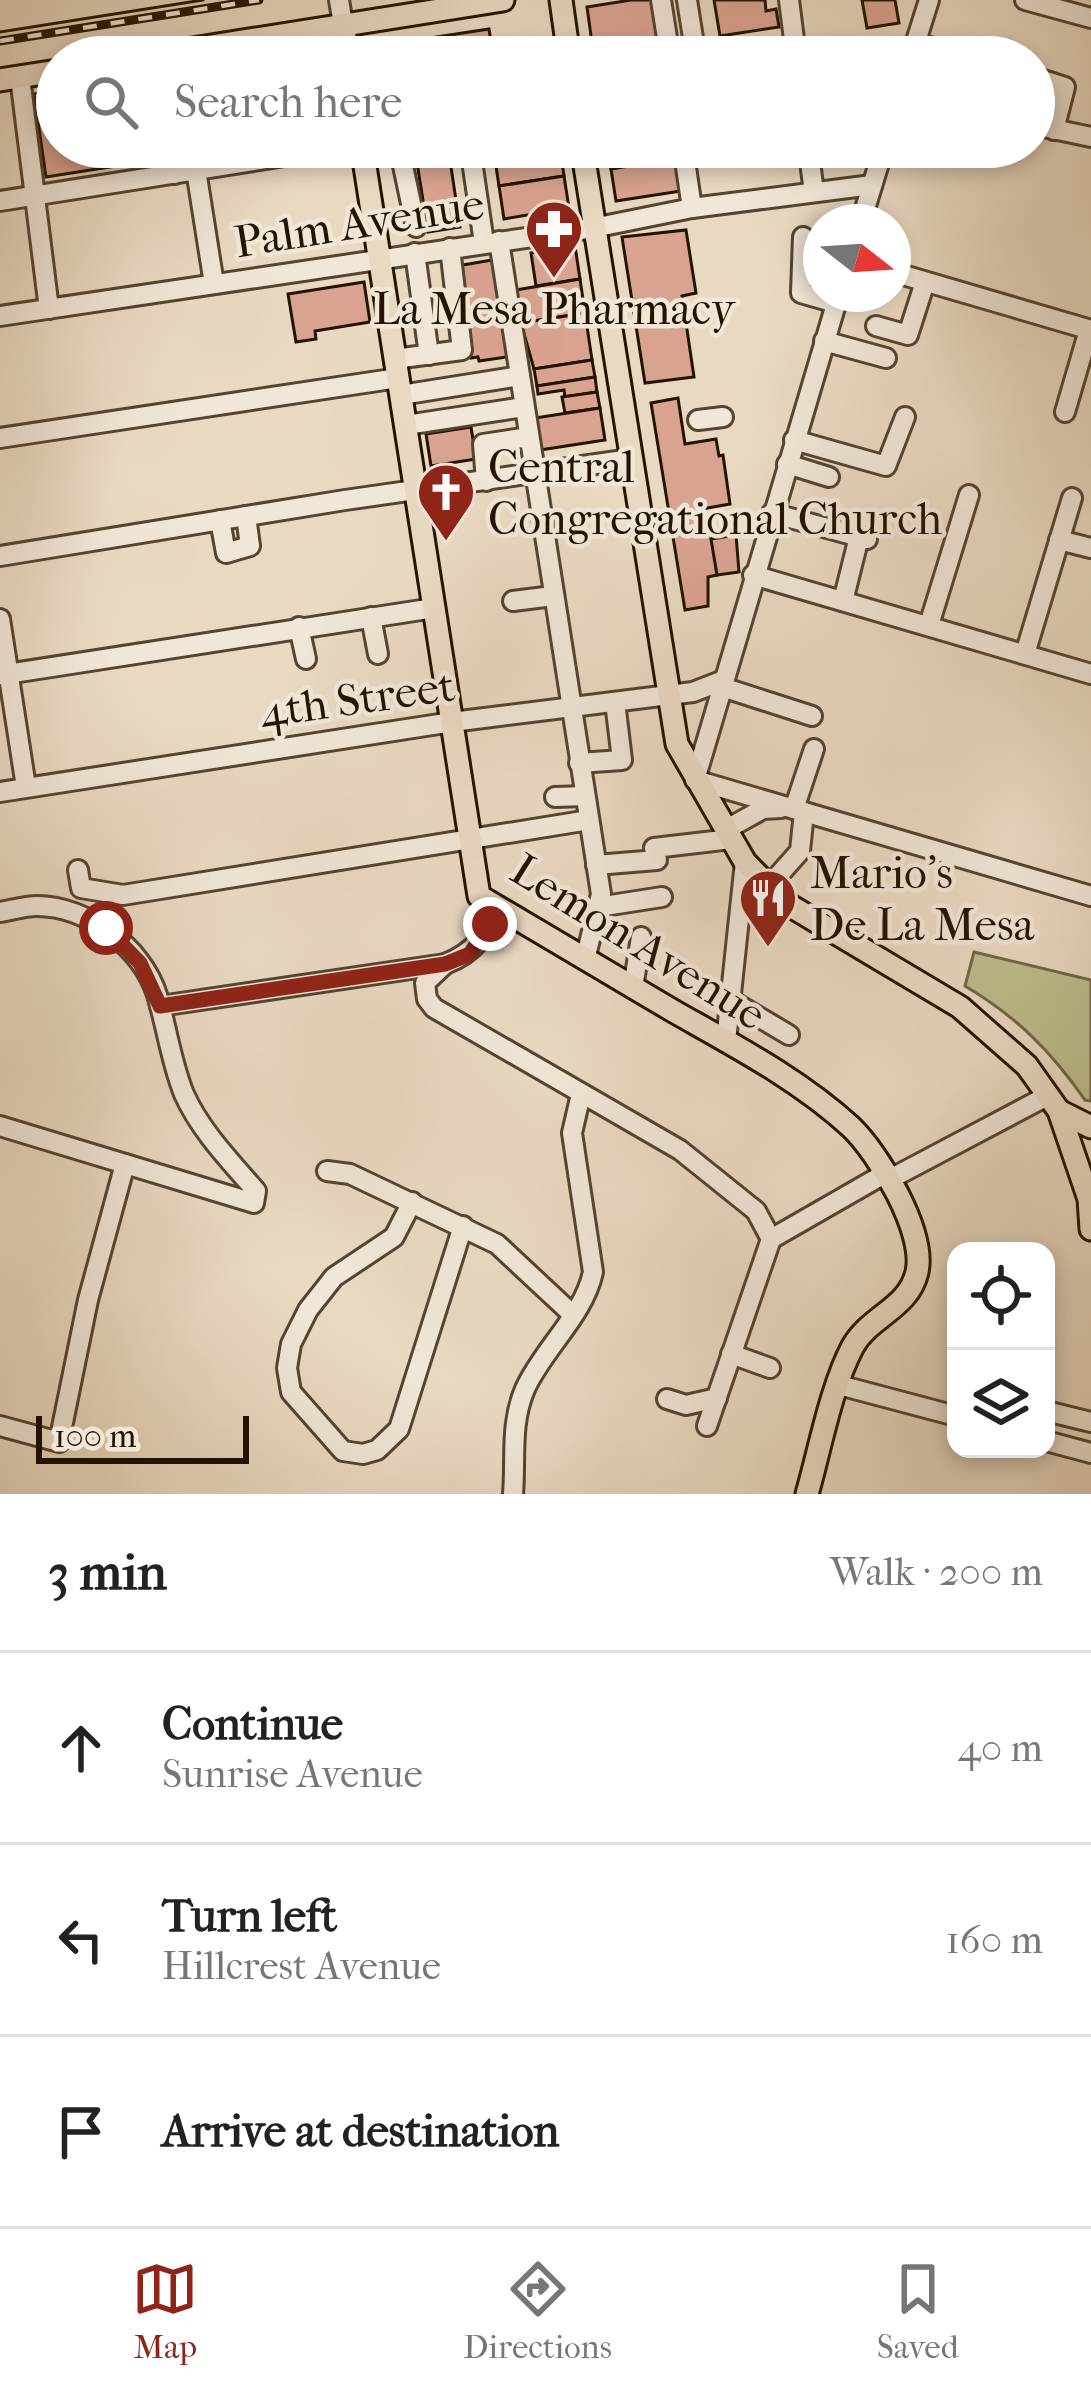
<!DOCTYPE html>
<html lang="en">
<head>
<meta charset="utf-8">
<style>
	body { margin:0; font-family:"IM FELL French Canon",serif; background:#f2f2f2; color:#222 }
	.controls { position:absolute; right:36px; bottom:36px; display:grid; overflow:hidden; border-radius:24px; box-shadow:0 6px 18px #0003 }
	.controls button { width:108px; height:108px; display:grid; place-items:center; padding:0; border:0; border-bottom:3px solid #e0e0e0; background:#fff; color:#222; font:60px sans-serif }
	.compass { position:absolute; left:803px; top:204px; width:108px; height:108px; border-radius:50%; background:#fff; box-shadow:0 6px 18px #0003; rotate:107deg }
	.scale { position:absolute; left:36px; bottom:30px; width:213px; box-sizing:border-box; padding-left:12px; border:6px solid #231300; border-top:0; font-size:33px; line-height:42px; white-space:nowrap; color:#231300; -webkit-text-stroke:9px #f1e6d7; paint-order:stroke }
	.stop { position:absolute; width:36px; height:36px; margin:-27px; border:9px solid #8f2418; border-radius:50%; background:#fff }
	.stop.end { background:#8f2418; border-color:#fff; box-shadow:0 3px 12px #0008 }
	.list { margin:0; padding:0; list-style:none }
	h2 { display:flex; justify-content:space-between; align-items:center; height:156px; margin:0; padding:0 48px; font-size:51px }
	h2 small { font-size:39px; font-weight:400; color:#767676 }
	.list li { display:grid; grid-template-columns:78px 1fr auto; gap:36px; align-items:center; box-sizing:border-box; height:192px; padding:0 48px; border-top:3px solid #e0e0e0 }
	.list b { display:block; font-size:45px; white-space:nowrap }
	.list p { margin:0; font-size:39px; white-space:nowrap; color:#767676 }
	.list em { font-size:39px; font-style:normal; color:#767676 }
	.icon { flex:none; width:66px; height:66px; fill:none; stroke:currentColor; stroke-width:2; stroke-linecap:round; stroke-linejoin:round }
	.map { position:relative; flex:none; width:1091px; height:1494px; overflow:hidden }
	.search { position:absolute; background:#fff; box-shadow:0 6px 18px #0003; left:36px; right:36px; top:36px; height:132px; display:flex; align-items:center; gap:30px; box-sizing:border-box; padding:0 42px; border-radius:66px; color:#767676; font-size:45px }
	.sheet { height:732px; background:#fff }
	nav { display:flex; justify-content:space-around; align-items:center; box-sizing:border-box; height:168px; border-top:3px solid #e0e0e0; background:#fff; font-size:33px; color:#767676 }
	nav a { display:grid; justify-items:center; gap:6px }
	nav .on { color:#8f2418 }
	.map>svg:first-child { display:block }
	.green { fill:#bebd8e; stroke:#706847; stroke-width:3 }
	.building { fill:#d9a391; stroke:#231300; stroke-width:3 }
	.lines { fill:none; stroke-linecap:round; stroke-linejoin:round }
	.minor-casing { stroke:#544430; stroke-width:24 }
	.major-casing { stroke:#231300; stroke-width:27 }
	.minor { stroke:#f1e6d7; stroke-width:18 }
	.major { stroke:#e9d9c2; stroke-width:21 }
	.tram { stroke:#231300; stroke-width:3 }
	.rail-casing { stroke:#231300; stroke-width:9 }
	.rail { stroke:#f1e6d7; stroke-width:4.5; stroke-dasharray:14; stroke-linecap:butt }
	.route { stroke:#8f2418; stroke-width:15 }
	.labels { text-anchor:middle; stroke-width:9; stroke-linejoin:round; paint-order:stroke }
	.street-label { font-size:45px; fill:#231300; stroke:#f1e6d7 }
	.poi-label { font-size:45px; fill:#231300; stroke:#f1e6d7; text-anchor:start }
</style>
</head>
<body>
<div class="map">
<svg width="1091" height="1494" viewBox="0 0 1091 1494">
	<rect width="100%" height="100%" fill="#e9d9c2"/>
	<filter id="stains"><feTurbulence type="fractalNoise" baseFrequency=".00167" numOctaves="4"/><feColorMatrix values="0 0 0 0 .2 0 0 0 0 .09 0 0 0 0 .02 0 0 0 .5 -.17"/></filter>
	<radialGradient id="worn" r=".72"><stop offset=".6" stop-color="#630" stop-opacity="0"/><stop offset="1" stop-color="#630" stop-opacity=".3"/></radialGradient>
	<!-- green -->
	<path class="green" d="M 974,952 L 1091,980 L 1091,1101 L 1085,1100 C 1050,1050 1017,1017 965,986 Z"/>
	<!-- building -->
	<g class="building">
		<polygon points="631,0 653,0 661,57 594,57 587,7"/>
		<polygon points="714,0 765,0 766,11 776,9 779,27 720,36"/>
		<polygon points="862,0 895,0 899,23 867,28"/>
		<polygon points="489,29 493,55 544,46 545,57 400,57 397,43"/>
		<polygon points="57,90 57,147 146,147 148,161 46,177 34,94"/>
		<polygon points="448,147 460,227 428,232 415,150"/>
		<polygon points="533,147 560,147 564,176 499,186 494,153"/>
		<polygon points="642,147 669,147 671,159 611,169 609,152"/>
		<polygon points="676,158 681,191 616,201 611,169"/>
		<polygon points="564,176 569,208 504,219 499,186"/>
		<polygon points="686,230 696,293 682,296 694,377 645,383 622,237"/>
		<polygon points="575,246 580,279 536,286 531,253"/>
		<polygon points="498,259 513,356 479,361 478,357 471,358 457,266"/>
		<polygon points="580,279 585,313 521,323 516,290"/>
		<polygon points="364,282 370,322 315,331 316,339 296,342 288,294"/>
		<polygon points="585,313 592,360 534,369 521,323"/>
		<polygon points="592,360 595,377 537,386 534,369"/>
		<polygon points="595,377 597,392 565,397 564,390 538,394 537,386"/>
		<polygon points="597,392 600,408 565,413 562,397"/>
		<polygon points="678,398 685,444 716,439 719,456 723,455 730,504 702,509 704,524 711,523 717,575 708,577 708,606 685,610 651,403"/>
		<polygon points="600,408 605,440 540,450 535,418"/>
		<polygon points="471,427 476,459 431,466 426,434"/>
		<polygon points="736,535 739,572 717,575 711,539"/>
	</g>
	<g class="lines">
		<defs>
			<g id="minor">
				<polyline points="339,0 343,24"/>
				<polyline points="661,0 670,57"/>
				<polyline points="687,0 696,57"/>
				<polyline points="1025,0 1091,18"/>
				<polyline points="916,43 965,57"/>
				<polyline points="784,57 796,55 789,0"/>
				<polyline points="911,57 929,0"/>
				<polyline points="20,77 49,309"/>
				<polyline points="1034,77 1065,87 1054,130"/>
				<polyline points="1034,125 1091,137"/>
				<polyline points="170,147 174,174"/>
				<polyline points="399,147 416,227"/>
				<polyline points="470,147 484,243"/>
				<polyline points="683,147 692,208"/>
				<polyline points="808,147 814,192"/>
				<polyline points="196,170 214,284"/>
				<polyline points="0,201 342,147"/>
				<polyline points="861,222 884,147"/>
				<polyline points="803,237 801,293 836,303"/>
				<polyline points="499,241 601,894 585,960"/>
				<polyline points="415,253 429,355"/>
				<polyline points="893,272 1091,330"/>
				<polyline points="839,294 695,780 1091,896"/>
				<polyline points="0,316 593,228 692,208 872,185"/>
				<polyline points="876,326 908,335 925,282"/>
				<polyline points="824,341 886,358"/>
				<polyline points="395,359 462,350 450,248"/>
				<polyline points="401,395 520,376"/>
				<polyline points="1065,412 1089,330"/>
				<polyline points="698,420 723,417"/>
				<polyline points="406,425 524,407"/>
				<polyline points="0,438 398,378"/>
				<polyline points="794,440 886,466 905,417"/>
				<polyline points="787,464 829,477"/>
				<polyline points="486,481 483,444 529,437"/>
				<polyline points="772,513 867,539"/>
				<polyline points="220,520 226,553 250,546 246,516"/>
				<polyline points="1059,540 1091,548"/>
				<polyline points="0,556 345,500 631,459"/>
				<polyline points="753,575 1091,674"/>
				<polyline points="513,601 553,596"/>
				<polyline points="843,601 859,537"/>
				<polyline points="371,617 378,654"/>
				<polyline points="0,619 26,787"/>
				<polyline points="929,625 969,495"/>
				<polyline points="299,627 306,659"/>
				<polyline points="1025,654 1072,498"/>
				<polyline points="0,675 434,608"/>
				<polyline points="722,687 812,716"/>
				<polyline points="579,763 622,760 615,702"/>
				<polyline points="0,792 452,722 693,692 724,680"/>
				<polyline points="555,797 585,796"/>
				<polyline points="794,809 814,749"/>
				<polyline points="725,830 763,809 781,808"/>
				<polyline points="596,865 657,860 654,848 731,839"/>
				<polyline points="78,870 81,888 123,895 589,820"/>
				<polyline points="769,886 800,851 804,812"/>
				<polyline points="598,907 662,897"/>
				<path d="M 0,912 C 12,910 25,906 37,906 C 87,906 142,947 157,995 C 167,1028 171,1062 184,1094 C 200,1130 230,1161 256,1191 L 254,1203 L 0,1126"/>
				<polyline points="445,964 425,983 427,999 434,1008 680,1150 756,1211 771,1239 707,1426"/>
				<polyline points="633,988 641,937"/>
				<polyline points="730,1000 789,1035"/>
				<path d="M 160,1006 L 445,964 C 476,952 485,936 497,906"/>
				<polyline points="726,1041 745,862"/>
				<polyline points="327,1171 350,1174 497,1244 572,1314"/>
				<polyline points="890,1179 1049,1095"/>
				<polyline points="412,1202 394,1237 334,1277 308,1310 291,1344 287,1368 291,1392 343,1451 363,1454 377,1450 399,1429 463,1226"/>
				<polyline points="771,1239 886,1173"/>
				<polyline points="731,1354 770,1368"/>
				<polyline points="839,1385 956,1416"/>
				<polyline points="667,1399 686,1405 717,1398"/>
				<polyline points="1046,1411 1091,1422"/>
				<polyline points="0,1426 59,1442 88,1300 125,1164"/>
				<polyline points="1046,1441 1091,1453"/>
				<path d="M 513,1494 C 516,1458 510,1424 525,1389 C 543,1349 584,1315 593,1272 L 572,1133 L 581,1094"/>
			</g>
			<g id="major">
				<polyline points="561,0 569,57"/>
				<polyline points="343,24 348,57"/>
				<polyline points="142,57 503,0"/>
				<polyline points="0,80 57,71"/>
				<path d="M 362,147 L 479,896 C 545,935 610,974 675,1012 C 735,1046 800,1080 851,1127 C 879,1154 926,1232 917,1272 C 909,1308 870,1316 853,1346 C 831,1387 820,1449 807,1494"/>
				<polyline points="582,147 677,744 745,862 784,902 960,1007 1027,1066 1059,1111 1089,1199 1091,1229"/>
				<polyline points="1059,1111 1091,1127"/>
			</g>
		</defs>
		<!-- minor casing -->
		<use href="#minor" class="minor-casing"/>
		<!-- major casing -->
		<use href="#major" class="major-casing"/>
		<!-- minor -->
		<use href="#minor" class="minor"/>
		<!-- major -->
		<use href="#major" class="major"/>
		<!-- tram -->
		<polyline class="tram" points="0,32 203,0"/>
		<defs>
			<polyline id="rail" points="0,41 259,0"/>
		</defs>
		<!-- rail casing -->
		<use href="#rail" class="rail-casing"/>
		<!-- rail -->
		<use href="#rail" class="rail"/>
	</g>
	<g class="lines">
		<!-- route -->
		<polyline class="route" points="106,928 140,963 160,1006 445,964 470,954 490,924"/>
	</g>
	<!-- icons -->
	<defs>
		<symbol id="pharmacy-pin" viewBox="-11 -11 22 30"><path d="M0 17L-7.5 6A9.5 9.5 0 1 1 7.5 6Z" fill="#8f2418" stroke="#f1e6d7"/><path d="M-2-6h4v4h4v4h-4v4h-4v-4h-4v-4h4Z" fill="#fff"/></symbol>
		<symbol id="church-pin" viewBox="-11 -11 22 30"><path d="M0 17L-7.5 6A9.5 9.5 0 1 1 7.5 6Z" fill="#8f2418" stroke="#f1e6d7"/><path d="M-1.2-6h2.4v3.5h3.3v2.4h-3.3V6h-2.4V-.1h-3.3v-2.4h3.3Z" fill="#fff"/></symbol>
		<symbol id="restaurant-pin" viewBox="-11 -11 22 30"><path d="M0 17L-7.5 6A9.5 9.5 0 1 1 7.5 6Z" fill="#8f2418" stroke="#f1e6d7"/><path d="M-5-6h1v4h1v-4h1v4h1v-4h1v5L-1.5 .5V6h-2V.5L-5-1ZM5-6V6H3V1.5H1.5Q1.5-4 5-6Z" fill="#fff"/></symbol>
	</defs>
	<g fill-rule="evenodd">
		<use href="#pharmacy-pin" x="521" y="196" width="66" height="90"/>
		<use href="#church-pin" x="413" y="459" width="66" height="90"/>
		<use href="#restaurant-pin" x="735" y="865" width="66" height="90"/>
	</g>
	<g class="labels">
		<!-- street labels -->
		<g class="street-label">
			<text transform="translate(359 222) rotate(-9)" y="16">Palm Avenue</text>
			<text transform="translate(357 698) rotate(-8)" y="16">4th Street</text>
			<text transform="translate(639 941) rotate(32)" y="16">Lemon Avenue</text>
		</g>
		<!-- poi labels -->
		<g class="poi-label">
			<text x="554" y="324" text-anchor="middle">La Mesa Pharmacy</text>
			<text x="488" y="482">Central<tspan x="488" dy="52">Congregational Church</tspan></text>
			<text x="810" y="888">Mario's<tspan x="810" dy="52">De La Mesa</tspan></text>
		</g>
	</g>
	<rect width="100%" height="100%" filter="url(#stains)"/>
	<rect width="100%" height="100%" fill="url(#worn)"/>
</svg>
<div class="controls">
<button><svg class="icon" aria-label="locate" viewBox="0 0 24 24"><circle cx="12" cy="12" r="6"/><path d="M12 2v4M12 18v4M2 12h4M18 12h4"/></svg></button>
<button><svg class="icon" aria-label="layers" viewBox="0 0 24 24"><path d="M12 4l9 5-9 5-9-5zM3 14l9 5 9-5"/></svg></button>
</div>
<svg class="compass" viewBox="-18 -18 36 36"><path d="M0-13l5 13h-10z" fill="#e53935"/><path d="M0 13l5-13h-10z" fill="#767676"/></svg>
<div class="scale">100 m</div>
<div class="stop" style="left:106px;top:928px"></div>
<div class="stop end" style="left:490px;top:924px"></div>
<div class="search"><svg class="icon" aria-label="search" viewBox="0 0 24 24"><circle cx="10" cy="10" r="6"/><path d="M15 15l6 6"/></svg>Search here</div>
</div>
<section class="sheet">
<h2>3 min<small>Walk · 200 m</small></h2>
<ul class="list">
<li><svg class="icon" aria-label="ahead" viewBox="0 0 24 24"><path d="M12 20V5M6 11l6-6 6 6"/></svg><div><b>Continue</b><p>Sunrise Avenue</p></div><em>40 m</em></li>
<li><svg class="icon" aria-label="left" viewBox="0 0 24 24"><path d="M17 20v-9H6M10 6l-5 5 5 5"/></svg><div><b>Turn left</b><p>Hillcrest Avenue</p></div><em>160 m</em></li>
<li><svg class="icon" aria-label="arrive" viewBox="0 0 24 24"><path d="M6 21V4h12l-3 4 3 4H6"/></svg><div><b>Arrive at destination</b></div></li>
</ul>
</section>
<nav>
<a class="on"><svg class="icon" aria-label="map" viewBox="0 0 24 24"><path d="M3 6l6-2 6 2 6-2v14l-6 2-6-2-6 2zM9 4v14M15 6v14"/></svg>Map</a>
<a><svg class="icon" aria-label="directions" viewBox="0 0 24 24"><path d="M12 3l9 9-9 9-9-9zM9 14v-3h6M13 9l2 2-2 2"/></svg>Directions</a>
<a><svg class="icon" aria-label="saved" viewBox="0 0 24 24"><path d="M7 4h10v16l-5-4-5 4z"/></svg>Saved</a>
</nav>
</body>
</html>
